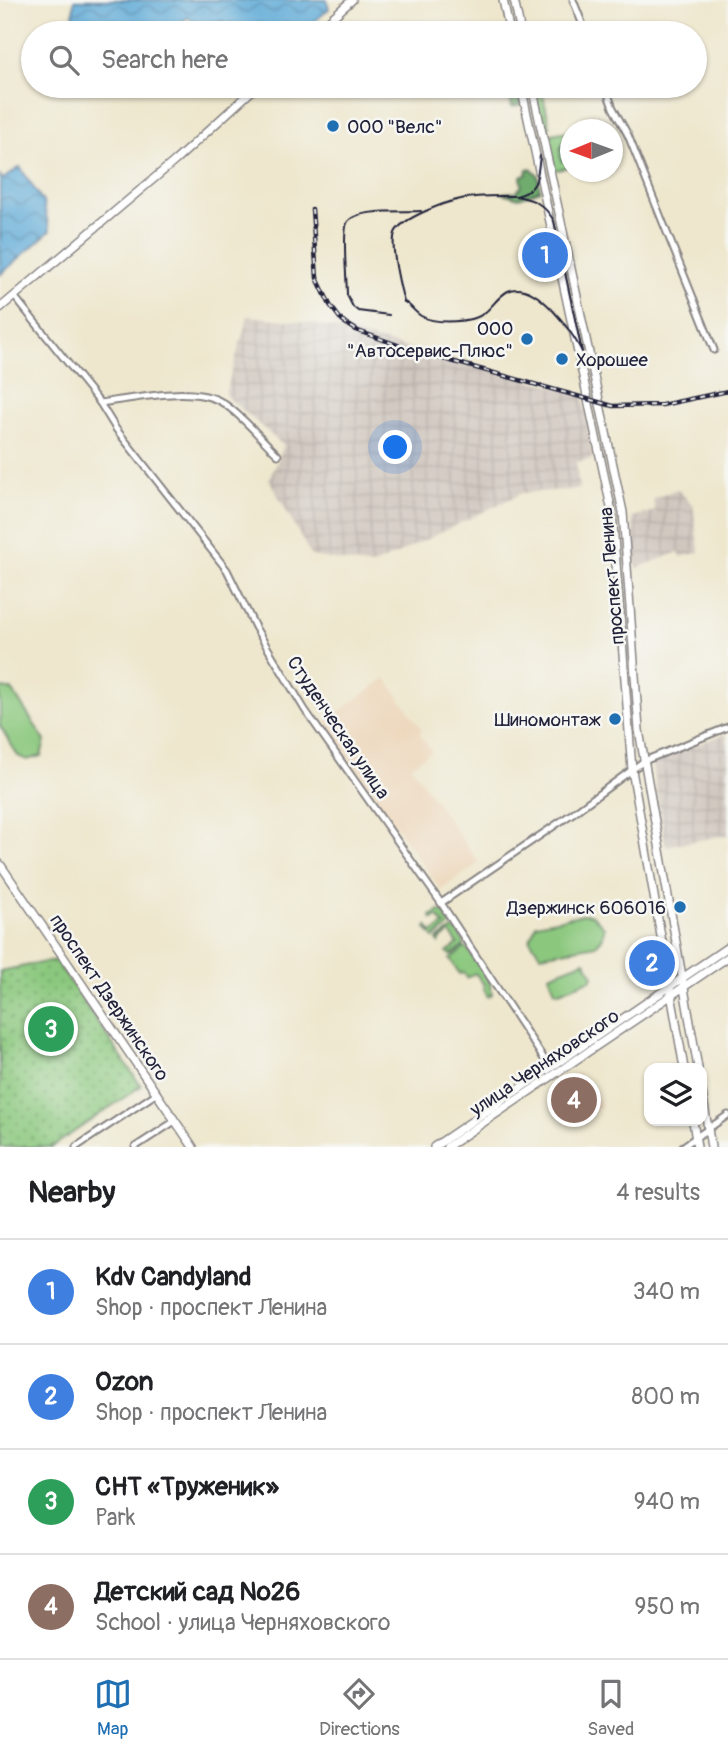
<!DOCTYPE html>
<html lang="en">
<head>
<meta charset="utf-8">
<style>
	body { margin:0; font-family:Pangolin,sans-serif; background:#f2f2f2; color:#202124 }
	.controls { position:absolute; right:21px; bottom:21px; display:grid; overflow:hidden; border-radius:14px; box-shadow:0 2px 5px #0004 }
	.controls button { width:63px; height:63px; display:grid; place-items:center; padding:0; border:0; border-bottom:2px solid #e0e0e0; background:#fff; color:#202124; font:35px sans-serif }
	.compass { position:absolute; left:560px; top:119px; width:63px; height:63px; border-radius:50%; background:#fff; box-shadow:0 2px 5px #0004; rotate:269deg }
	.you { position:absolute; left:396px; top:448px; width:24px; height:24px; margin:-18px; border:5px solid #fff; border-radius:50%; background:#1a73e8; box-shadow:0 0 0 10px #1a73e833 }
	.badge { display:grid; place-items:center; width:46px; height:46px; border-radius:50%; background:#1f6fb2; color:#fff; font-size:23px; font-weight:700 }
	.pin { position:absolute; translate:-50% -50%; border:4px solid #fff; box-shadow:0 2px 7px #0006 }
	.list { margin:0; padding:0; list-style:none }
	h2 { display:flex; justify-content:space-between; align-items:center; height:91px; margin:0; padding:0 28px; font-size:30px }
	h2 small { font-size:23px; font-weight:400; color:#757577 }
	.list li { display:grid; grid-template-columns:46px 1fr auto; gap:21px; align-items:center; box-sizing:border-box; height:105px; padding:0 28px; border-top:2px solid #e0e0e0 }
	.list b { display:block; font-size:26px; white-space:nowrap }
	.list p { margin:0; font-size:23px; white-space:nowrap; color:#757577 }
	.list em { font-size:23px; font-style:normal; color:#757577 }
	.icon { flex:none; width:38px; height:38px; fill:none; stroke:currentColor; stroke-width:2; stroke-linecap:round; stroke-linejoin:round }
	.map { position:relative; flex:none; width:728px; height:1147px; overflow:hidden }
	.search { position:absolute; background:#fff; box-shadow:0 2px 5px #0004; left:21px; right:21px; top:21px; height:77px; display:flex; align-items:center; gap:18px; box-sizing:border-box; padding:0 24px; border-radius:38px; color:#757577; font-size:26px }
	.sheet { height:511px; background:#fff }
	nav { display:flex; justify-content:space-around; align-items:center; box-sizing:border-box; height:98px; border-top:2px solid #e0e0e0; background:#fff; font-size:19px; color:#757577 }
	nav a { display:grid; justify-items:center; gap:4px }
	nav .on { color:#1f6fb2 }
	.map>svg:first-child { display:block }
	.built { fill:#edd7bb }
	.industrial { fill:url(#industrial-grid) }
	.green { fill:#8bc87e; stroke:#56755c; stroke-width:2 }
	.forest { fill:url(#forest-firs); stroke:#496754; stroke-width:2 }
	.garden { fill:url(#garden-dots); stroke:#56755c; stroke-width:2 }
	.water { fill:url(#water-waves); stroke:#406689; stroke-width:2 }
	.lines { fill:none; stroke-linecap:round; stroke-linejoin:round }
	.street-casing { stroke:#888484; stroke-width:9 }
	.secondary-casing { stroke:#888484; stroke-width:10 }
	.street { stroke:#fff; stroke-width:5 }
	.secondary { stroke:#fff; stroke-width:7 }
	.tram { stroke:#22223b; stroke-width:2 }
	.rail-casing { stroke:#22223b; stroke-width:4.5 }
	.rail { stroke:#f6f6f2; stroke-width:2; stroke-dasharray:5; stroke-linecap:butt }
	.poi-dot { fill:#1f6fb2; stroke:#f6f6f2; stroke-width:2.5 }
	.labels { text-anchor:middle; stroke-width:5; stroke-linejoin:round; paint-order:stroke }
	.poi-label { font-size:19px; fill:#22223b; stroke:#f6f6f2; text-anchor:end }
	.street-label { font-size:19px; fill:#22223b; stroke:#f6f6f2 }
</style>
</head>
<body>
<div class="map">
<svg width="728" height="1147" viewBox="0 0 728 1147">
	<defs>
		<pattern id="industrial-grid" width="8" height="8" patternUnits="userSpaceOnUse" patternTransform="scale(1.75)"><rect width="8" height="8" fill="#ccc2b9"/><path d="M0 4h8M4 0v8" fill="none" stroke="#afa6a0"/></pattern>
		<pattern id="forest-firs" width="22" height="20" patternUnits="userSpaceOnUse" patternTransform="scale(1.75)"><rect width="22" height="20" fill="#70ac6d"/><path d="M5 1l3.5 6h-7zM16 11l3.5 6h-7z" fill="#5c8c5b"/></pattern>
		<pattern id="garden-dots" width="8" height="8" patternUnits="userSpaceOnUse" patternTransform="scale(1.75)"><rect width="8" height="8" fill="#8bc87e"/><path d="M2 2h.1M6 6h.1" fill="none" stroke="#71a268" stroke-width="1.8" stroke-linecap="round"/></pattern>
		<pattern id="water-waves" width="16" height="10" patternUnits="userSpaceOnUse" patternTransform="scale(1.75)"><rect width="16" height="10" fill="#5faad7"/><path d="M0 5q4-4 8 0t8 0" fill="none" stroke="#4e8ab0"/></pattern>
	</defs>
	<rect width="100%" height="100%" fill="#f6f6f2"/>
	<filter id="ink" filterUnits="userSpaceOnUse"><feTurbulence type="fractalNoise" baseFrequency=".0143" numOctaves="2"/><feDisplacementMap in="SourceGraphic" scale="14" xChannelSelector="R" yChannelSelector="G"/><feConvolveMatrix kernelMatrix="1 2 1 2 8 2 1 2 1" color-interpolation-filters="sRGB"/></filter>
	<filter id="wash" filterUnits="userSpaceOnUse"><feTurbulence type="fractalNoise" baseFrequency=".00686" numOctaves="4" result="noise"/><feDisplacementMap in="SourceGraphic" scale="28" xChannelSelector="R" yChannelSelector="G"/><feGaussianBlur stdDeviation="1.57" result="paint"/><feColorMatrix in="noise" values="0 0 0 0 0 0 0 0 0 0 0 0 0 0 0 0 0 1.4 0 .05"/><feComposite in="paint" operator="in"/></filter>
	<g filter="url(#wash)">
		<rect width="100%" height="100%" fill="#eee7cd"/>
		<!-- built -->
		<g class="built">
			<polygon points="386,678 422,730 419,733 432,751 411,766 479,863 441,890 323,723"/>
			<polygon points="578,1073 601,1106 572,1126 547,1093"/>
		</g>
		<!-- industrial -->
		<g class="industrial">
			<polygon points="248,316 312,323 583,394 593,459 576,462 579,489 522,493 372,566 311,556 269,479 284,446 225,395"/>
			<polygon points="677,489 693,505 699,552 681,557 679,552 637,568 632,517 655,511 653,499"/>
			<polygon points="725,734 728,743 728,835 666,846 652,766 654,761"/>
		</g>
		<!-- green -->
		<g class="green">
			<polygon points="534,86 541,86 550,127 543,129"/>
			<polygon points="567,131 560,150 561,161 570,164 570,166 559,170 554,169 548,140 552,134"/>
			<polygon points="3,688 12,690 45,741 41,756 27,760 18,756 0,726 0,690"/>
			<polygon points="440,911 444,913 452,924 434,938 426,928 427,926 432,933 444,925 438,916 432,919 431,916"/>
			<polygon points="585,914 592,915 604,927 603,937 596,945 541,955 530,940 536,924"/>
			<polygon points="453,929 458,932 464,942 464,946 451,955 447,952 458,944 450,933 441,939 439,943 437,940"/>
			<polygon points="464,948 467,948 489,978 492,994 488,997 483,988 484,985 475,973 467,978 463,972 460,974 450,959"/>
			<polygon points="585,961 593,975 592,979 559,992 555,991 549,975"/>
		</g>
		<!-- forest -->
		<g class="forest">
			<polygon points="507,86 518,86 522,105 512,107"/>
			<polygon points="570,130 570,163 561,161 560,151"/>
			<polygon points="531,168 538,175 540,190 519,198 502,193 516,192 522,186 521,176 527,174 527,169"/>
		</g>
		<!-- garden -->
		<polygon class="garden" points="55,960 141,1086 52,1147 0,1147 0,971"/>
		<!-- water -->
		<g class="water">
			<polygon points="74,0 327,0 329,9 301,33 222,33 223,21 202,27 187,17 175,33 94,33 73,20"/>
			<polygon points="20,167 43,202 50,231 0,275 0,176 3,179"/>
		</g>
	</g>
	<g filter="url(#ink)">
		<g class="lines">
			<defs>
				<g id="street">
					<polyline points="573,0 586,33"/>
					<polyline points="605,86 613,108 628,135 714,350"/>
					<polyline points="14,296 100,403 116,429 227,570 255,627 305,710 441,903 550,1068"/>
					<path d="M 100,403 C 134,399 194,384 223,403 C 243,416 260,438 278,455"/>
					<polyline points="441,903 573,813 644,761 728,727"/>
					<polyline points="76,1147 157,1093"/>
					<polyline points="135,1147 175,1121"/>
					<polyline points="682,1147 728,1115"/>
				</g>
				<g id="secondary">
					<polyline points="503,0 510,33"/>
					<polyline points="514,0 521,33"/>
					<polyline points="315,33 352,0"/>
					<polyline points="521,86 612,512 632,770 684,1068"/>
					<polyline points="532,86 623,512 639,730 698,1068"/>
					<polyline points="0,308 176,160 257,86"/>
					<polyline points="0,864 193,1147"/>
					<polyline points="702,1092 711,1147"/>
					<polyline points="693,1121 697,1147"/>
					<polyline points="434,1147 728,947"/>
					<polyline points="447,1147 728,957"/>
				</g>
			</defs>
			<!-- street casing -->
			<use href="#street" class="street-casing"/>
			<!-- secondary casing -->
			<use href="#secondary" class="secondary-casing"/>
			<!-- street -->
			<use href="#street" class="street"/>
			<!-- secondary -->
			<use href="#secondary" class="secondary"/>
			<!-- tram -->
			<g class="tram">
				<path d="M 515,196 C 534,199 544,204 554,221 L 582,352 C 572,331 535,278 508,291 C 495,298 489,314 475,318 C 460,322 435,324 421,316 C 414,312 411,305 404,302 C 400,288 390,246 395,233 C 401,218 446,202 461,199 C 478,195 498,196 515,196 Z"/>
				<path d="M 516,196 C 539,191 537,176 540,156"/>
				<path d="M 389,315 L 358,311 L 353,307 L 347,295 C 347,281 342,233 347,223 C 354,208 405,212 421,211"/>
			</g>
			<defs>
				<polyline id="rail" points="312,209 317,278 330,305 342,321 358,331 415,351 613,406 662,405 728,391"/>
			</defs>
			<!-- rail casing -->
			<use href="#rail" class="rail-casing"/>
			<!-- rail -->
			<use href="#rail" class="rail"/>
		</g>
	</g>
	<!-- markers -->
	<g class="poi-dot">
		<circle cx="333" cy="126" r="7"/>
		<circle cx="527" cy="339" r="7"/>
		<circle cx="562" cy="359" r="7"/>
		<circle cx="615" cy="719" r="7"/>
		<circle cx="680" cy="907" r="7"/>
	</g>
	<g class="labels">
		<!-- poi labels -->
		<g class="poi-label">
			<text x="347" y="133" text-anchor="start">ООО "Велс"</text>
			<text x="513" y="335">ООО<tspan x="513" dy="22">"Автосервис-Плюс"</tspan></text>
			<text x="576" y="366" text-anchor="start">Хорошее</text>
			<text x="601" y="726">Шиномонтаж</text>
			<text x="666" y="914">Дзержинск 606016</text>
		</g>
		<!-- street labels -->
		<g class="street-label">
			<text transform="translate(611 576) rotate(-95)" y="7">проспект Ленина</text>
			<text transform="translate(339 727) rotate(56)" y="7">Студенческая улица</text>
			<text transform="translate(110 997) rotate(56)" y="7">проспект Дзержинского</text>
			<text transform="translate(544 1062) rotate(-34)" y="7">улица Черняховского</text>
		</g>
	</g>
</svg>
<div class="controls">
<button><svg class="icon" aria-label="layers" viewBox="0 0 24 24"><path d="M12 4l9 5-9 5-9-5zM3 14l9 5 9-5"/></svg></button>
</div>
<svg class="compass" viewBox="-18 -18 36 36"><path d="M0-13l5 13h-10z" fill="#e53935"/><path d="M0 13l5-13h-10z" fill="#757577"/></svg>
<div class="you"></div>
<div class="pin badge" style="left:545px;top:255px;background:#3f7fe0">1</div>
<div class="pin badge" style="left:652px;top:963px;background:#3f7fe0">2</div>
<div class="pin badge" style="left:51px;top:1029px;background:#2e9e5b">3</div>
<div class="pin badge" style="left:574px;top:1100px;background:#8d6e63">4</div>
<div class="search"><svg class="icon" aria-label="search" viewBox="0 0 24 24"><circle cx="10" cy="10" r="6"/><path d="M15 15l6 6"/></svg>Search here</div>
</div>
<section class="sheet">
<h2>Nearby<small>4 results</small></h2>
<ul class="list">
<li><span class="badge" style="background:#3f7fe0">1</span><div><b>Kdv Candyland</b><p>Shop · проспект Ленина</p></div><em>340 m</em></li>
<li><span class="badge" style="background:#3f7fe0">2</span><div><b>Ozon</b><p>Shop · проспект Ленина</p></div><em>800 m</em></li>
<li><span class="badge" style="background:#2e9e5b">3</span><div><b>СНТ «Труженик»</b><p>Park</p></div><em>940 m</em></li>
<li><span class="badge" style="background:#8d6e63">4</span><div><b>Детский сад №26</b><p>School · улица Черняховского</p></div><em>950 m</em></li>
</ul>
</section>
<nav>
<a class="on"><svg class="icon" aria-label="map" viewBox="0 0 24 24"><path d="M3 6l6-2 6 2 6-2v14l-6 2-6-2-6 2zM9 4v14M15 6v14"/></svg>Map</a>
<a><svg class="icon" aria-label="directions" viewBox="0 0 24 24"><path d="M12 3l9 9-9 9-9-9zM9 14v-3h6M13 9l2 2-2 2"/></svg>Directions</a>
<a><svg class="icon" aria-label="saved" viewBox="0 0 24 24"><path d="M7 4h10v16l-5-4-5 4z"/></svg>Saved</a>
</nav>
</body>
</html>
